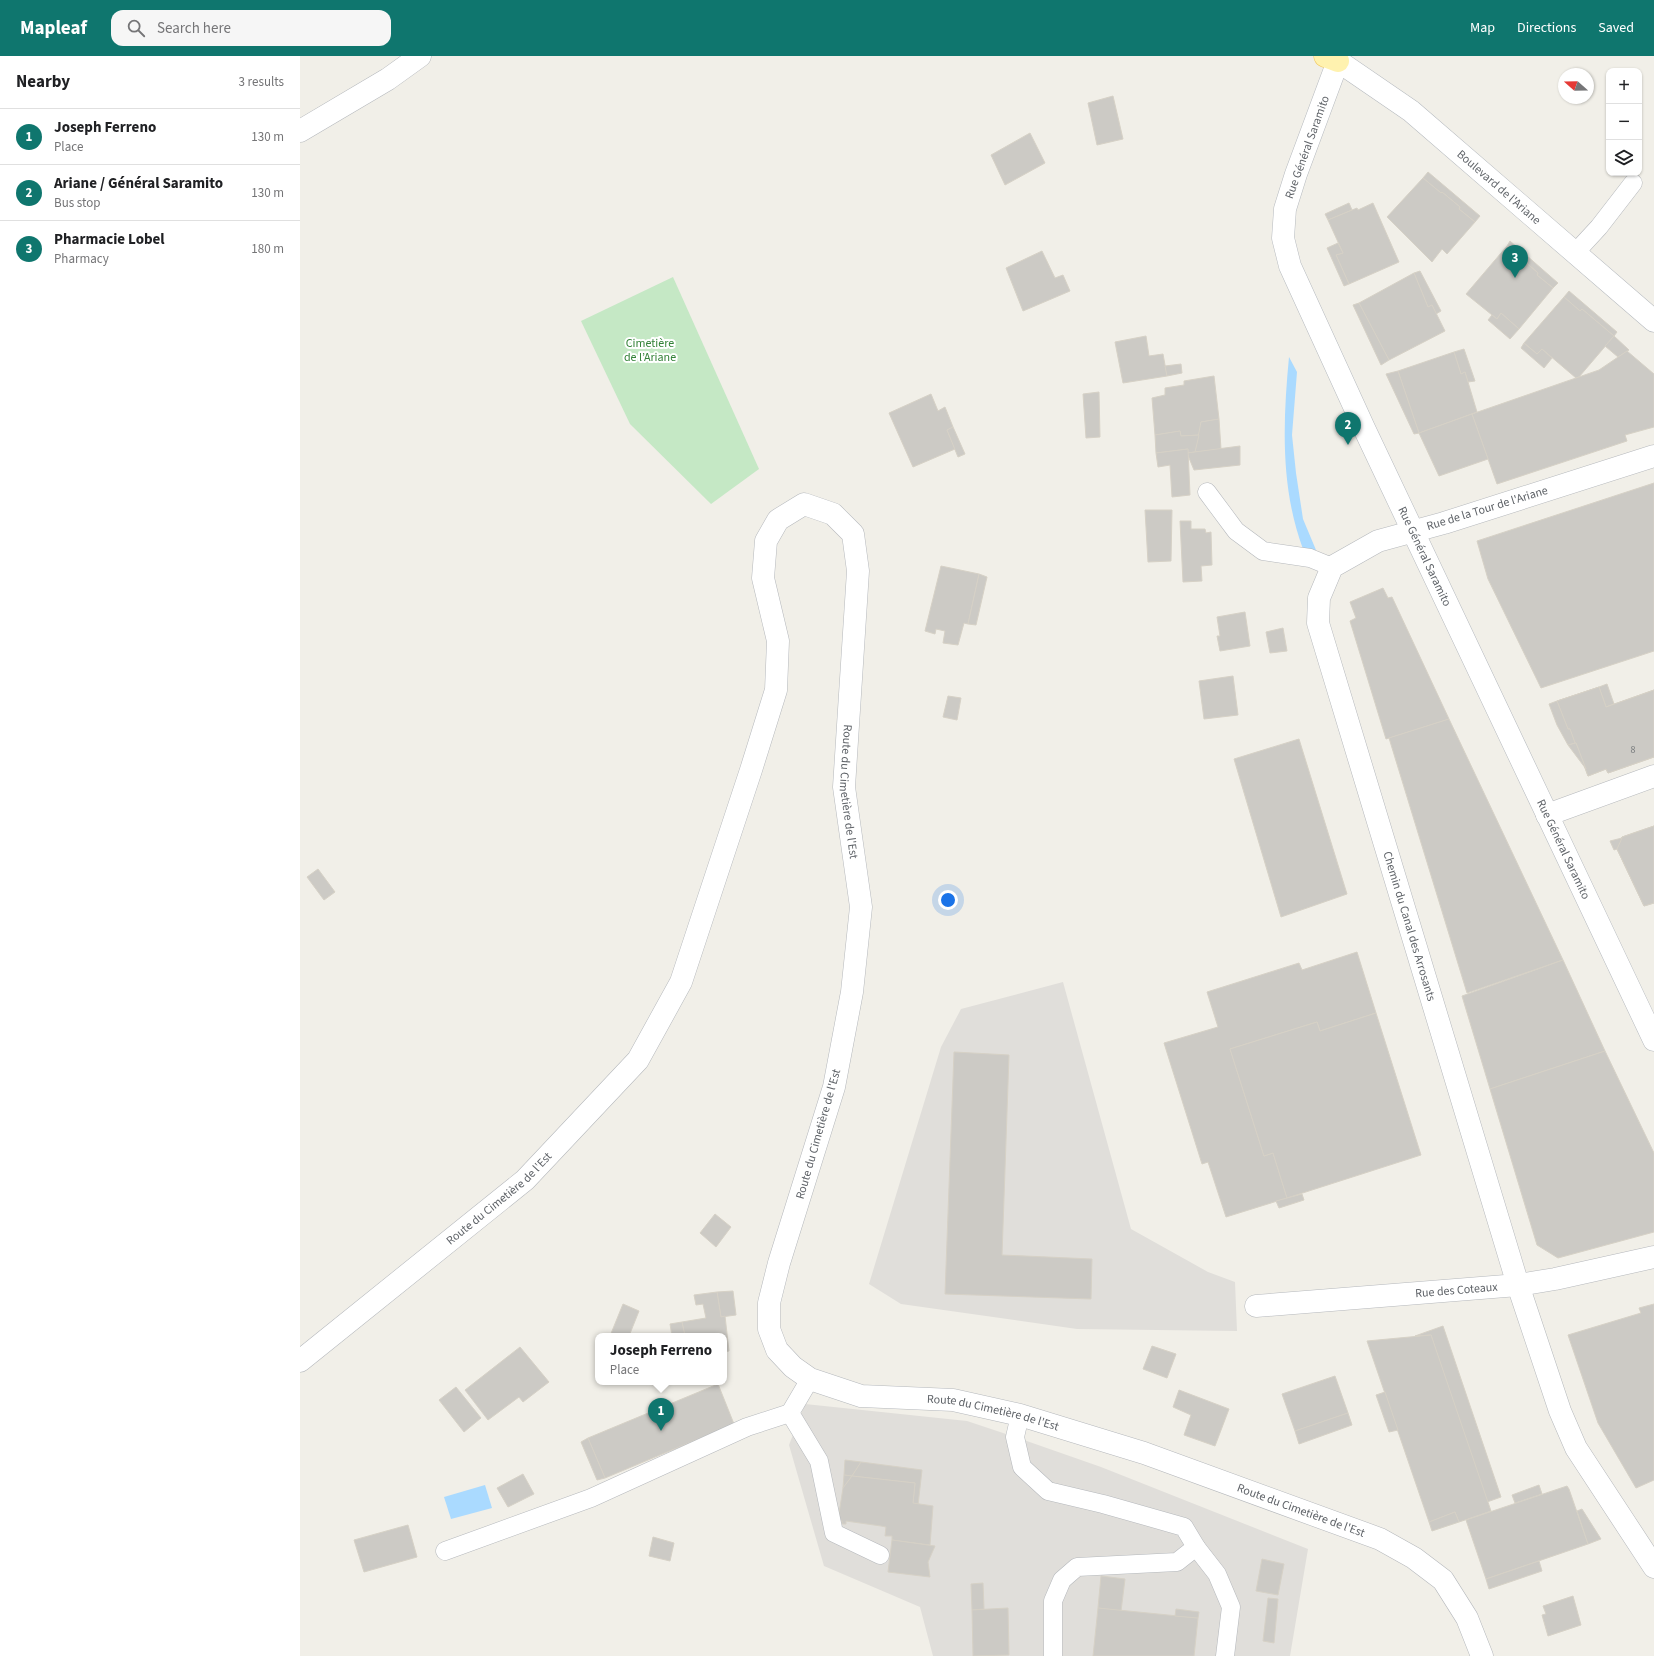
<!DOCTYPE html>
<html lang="en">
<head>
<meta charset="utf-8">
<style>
	body { margin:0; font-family:"Source Sans 3",sans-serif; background:#f6f6f6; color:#202124 }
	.controls { position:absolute; right:12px; top:12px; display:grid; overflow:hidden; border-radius:8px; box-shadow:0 1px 3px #0004 }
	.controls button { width:36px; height:36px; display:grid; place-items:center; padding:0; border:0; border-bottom:1px solid #e0e0e0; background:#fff; color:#202124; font:20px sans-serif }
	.compass { position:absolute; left:1258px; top:12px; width:36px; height:36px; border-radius:50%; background:#fff; box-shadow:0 1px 3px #0004; rotate:290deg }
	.you { position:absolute; left:648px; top:844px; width:14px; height:14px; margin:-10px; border:3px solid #fff; border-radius:50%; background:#1a73e8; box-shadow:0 0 0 6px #1a73e833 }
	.badge { display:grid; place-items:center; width:26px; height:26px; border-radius:50%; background:#0f766e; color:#fff; font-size:13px; font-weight:700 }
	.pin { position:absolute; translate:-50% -33px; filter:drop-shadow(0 1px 2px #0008) }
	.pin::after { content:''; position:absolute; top:21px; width:14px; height:12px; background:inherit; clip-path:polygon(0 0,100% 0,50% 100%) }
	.popup { position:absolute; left:295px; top:1277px; width:132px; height:52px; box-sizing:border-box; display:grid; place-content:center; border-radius:8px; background:#fff; filter:drop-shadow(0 1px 3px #0005); font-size:13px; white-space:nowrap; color:#757577 }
	.popup b { font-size:15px; color:#202124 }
	.popup::after { content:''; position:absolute; left:50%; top:100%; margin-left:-8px; border:8px solid transparent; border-top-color:#fff }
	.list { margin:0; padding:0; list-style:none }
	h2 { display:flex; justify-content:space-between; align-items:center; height:52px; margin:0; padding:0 16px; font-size:17px }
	h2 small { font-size:13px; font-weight:400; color:#757577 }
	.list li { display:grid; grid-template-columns:26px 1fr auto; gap:12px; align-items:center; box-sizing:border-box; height:56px; padding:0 16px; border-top:1px solid #e0e0e0 }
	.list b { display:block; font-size:15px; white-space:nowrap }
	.list p { margin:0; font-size:13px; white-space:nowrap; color:#757577 }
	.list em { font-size:13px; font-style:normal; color:#757577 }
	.icon { flex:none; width:22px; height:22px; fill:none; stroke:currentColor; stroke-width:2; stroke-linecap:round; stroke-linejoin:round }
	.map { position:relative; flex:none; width:1354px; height:1600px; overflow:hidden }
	header { display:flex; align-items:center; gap:24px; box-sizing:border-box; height:56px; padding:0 20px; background:#0f766e; color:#fff }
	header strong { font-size:19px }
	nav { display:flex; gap:22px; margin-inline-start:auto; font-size:14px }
	.search { width:280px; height:36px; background:#f6f6f6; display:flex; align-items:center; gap:10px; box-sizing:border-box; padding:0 14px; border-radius:12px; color:#757577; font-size:15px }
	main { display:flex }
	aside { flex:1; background:#fff }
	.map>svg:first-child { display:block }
	.industrial { fill:#e0deda }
	.green { fill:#c5e8c5 }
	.water { fill:#aadaff }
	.building { fill:#cccac5; stroke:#d6d1c6 }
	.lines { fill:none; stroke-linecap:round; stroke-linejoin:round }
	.lane-casing { stroke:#b5b8bc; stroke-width:19 }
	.street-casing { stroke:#b5b8bc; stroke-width:23 }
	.secondary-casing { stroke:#b6babf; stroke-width:23 }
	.primary-casing { stroke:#f2c960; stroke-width:23 }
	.lane { stroke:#fff; stroke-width:18 }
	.street { stroke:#fff; stroke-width:22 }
	.secondary { stroke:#fff; stroke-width:22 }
	.primary { stroke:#fff2af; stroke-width:22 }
	.labels { text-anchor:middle; stroke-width:4; stroke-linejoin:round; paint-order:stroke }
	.number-label { font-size:10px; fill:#7a7d7f }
	.street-label { font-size:12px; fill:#5f6368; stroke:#fff }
	.park-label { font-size:12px; fill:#348238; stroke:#fff }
</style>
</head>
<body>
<header>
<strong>Mapleaf</strong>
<div class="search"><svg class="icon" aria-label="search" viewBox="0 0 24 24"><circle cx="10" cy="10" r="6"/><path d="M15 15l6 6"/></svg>Search here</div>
<nav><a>Map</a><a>Directions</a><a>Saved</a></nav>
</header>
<main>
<aside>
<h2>Nearby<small>3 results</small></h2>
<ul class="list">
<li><span class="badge">1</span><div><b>Joseph Ferreno</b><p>Place</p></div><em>130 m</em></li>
<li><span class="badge">2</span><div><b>Ariane / Général Saramito</b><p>Bus stop</p></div><em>130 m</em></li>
<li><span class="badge">3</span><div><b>Pharmacie Lobel</b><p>Pharmacy</p></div><em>180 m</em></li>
</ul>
</aside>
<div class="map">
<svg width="1354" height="1600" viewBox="0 0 1354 1600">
	<rect width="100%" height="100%" fill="#f1efe8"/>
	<!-- industrial -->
	<g class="industrial">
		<polygon points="763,926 831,1173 908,1216 935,1226 937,1275 777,1273 601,1248 569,1228 641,991 661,953"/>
		<polygon points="505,1348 667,1365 715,1381 801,1411 1008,1493 990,1600 633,1600 620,1551 524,1510 489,1389"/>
	</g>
	<!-- green -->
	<polygon class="green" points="373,221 459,413 411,448 330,368 281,265"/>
	<!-- water -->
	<g class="water">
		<path d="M 989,301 L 997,316 L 992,379 L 996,417 L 1003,463 L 1016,494 L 1003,493 C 980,431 983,365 989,301 Z"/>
		<polygon points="185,1429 192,1452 151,1463 144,1441"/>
	</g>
	<!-- building -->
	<g class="building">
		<polygon points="813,40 823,83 797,89 788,47"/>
		<polygon points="730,77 745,107 705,129 691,99"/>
		<polygon points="1128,116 1180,160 1175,166 1159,153 1160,151 1142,136 1141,137 1123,122"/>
		<polygon points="1123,122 1141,137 1142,136 1160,151 1159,153 1175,166 1147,198 1142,193 1132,206 1087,161"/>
		<polygon points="1049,147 1052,154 1028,164 1025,158"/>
		<polygon points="1073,147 1099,206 1049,228 1036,199 1043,197 1028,164 1057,152 1058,154"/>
		<polygon points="1210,185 1258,227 1253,232 1237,219 1238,217 1207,190"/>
		<polygon points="1038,187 1043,197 1036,199 1049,228 1044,230 1027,192"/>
		<polygon points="1207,190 1238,217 1237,219 1253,232 1219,273 1201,257 1197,263 1166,238"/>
		<polygon points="742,195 755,222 763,219 770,235 723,255 706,212"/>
		<polygon points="1120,215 1141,255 1136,258 1132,249 1128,251 1114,217"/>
		<polygon points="1114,217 1128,251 1132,249 1145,275 1089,304 1059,247"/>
		<polygon points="1269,235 1317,276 1314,280 1282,253 1280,255 1264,241"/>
		<polygon points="1264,241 1280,255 1282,253 1314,280 1279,321 1276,322 1242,293 1237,298 1224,287"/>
		<polygon points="1059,247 1089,304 1081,309 1053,249"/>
		<polygon points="1201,257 1219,273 1210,283 1188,264 1192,259 1197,263"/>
		<polygon points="846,280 849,300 863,298 867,320 823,327 815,286"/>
		<polygon points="1314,280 1329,294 1318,301 1305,290"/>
		<polygon points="1224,287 1237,298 1242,293 1252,302 1244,312 1221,292"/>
		<polygon points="1164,293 1175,325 1168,326 1165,316 1161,318 1154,296"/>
		<polygon points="1327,295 1354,318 1354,371 1325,379 1327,385 1197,428 1172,358 1299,314"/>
		<polygon points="1154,296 1161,318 1165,316 1177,356 1119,377 1098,315"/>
		<polygon points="881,308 882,317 867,320 865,310"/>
		<polygon points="1098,315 1119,377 1114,378 1086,318"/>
		<polygon points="914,320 919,363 901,366 899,379 881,380 880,375 855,379 852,342 865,339 865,332 884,329 884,325"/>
		<polygon points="799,336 800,381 786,382 783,338"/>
		<polygon points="631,338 638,355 645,351 653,371 647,374 655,393 613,411 589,357"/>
		<polygon points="1172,358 1188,403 1139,420 1119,377"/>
		<polygon points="919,363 921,393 895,396 901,366"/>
		<polygon points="653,371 665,398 658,401 647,374"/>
		<polygon points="880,375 881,380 899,379 895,396 887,397 888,393 856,397 855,379"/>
		<polygon points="940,390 940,409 894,414 887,397"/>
		<polygon points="888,393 890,439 872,441 870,409 858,411 856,397"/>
		<polygon points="1354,427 1354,595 1241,632 1188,523 1177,485"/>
		<polygon points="845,454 872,454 871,505 848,506"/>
		<polygon points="880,465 891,465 891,473 905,473 906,477 911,476 912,509 901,510 902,525 883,526"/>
		<polygon points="641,510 679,518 668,568 664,567 658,589 643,587 645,575 636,573 635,578 625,575"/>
		<polygon points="679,518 687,521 676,569 668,568"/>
		<polygon points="1083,532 1088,542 1092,541 1149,663 1086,683 1050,565 1056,562 1050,546"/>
		<polygon points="945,556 950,590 920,595 917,580 920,580 917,561"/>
		<polygon points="983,572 987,595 970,597 966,576"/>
		<polygon points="933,620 938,659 904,663 899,625"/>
		<polygon points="1307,628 1314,648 1306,651 1299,631"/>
		<polygon points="1299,631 1306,651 1354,634 1354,701 1308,717 1306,713 1288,720 1276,687 1275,687 1270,673 1268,673 1257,645"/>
		<polygon points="1299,631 1306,651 1354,634 1354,701 1308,717 1306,713 1288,720 1276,687 1275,687 1270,673 1268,673 1257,645"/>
		<polygon points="648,640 661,642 657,664 643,661"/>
		<polygon points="1257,645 1268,673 1270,673 1275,687 1268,689 1257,669 1249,648"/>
		<polygon points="1149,663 1263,904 1167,937 1089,682"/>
		<polygon points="999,683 1047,838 981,861 934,703"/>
		<polygon points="1276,687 1286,713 1268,689"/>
		<polygon points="1354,770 1354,847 1344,850 1317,793 1322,781"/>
		<polygon points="1354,770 1354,847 1344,850 1317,793 1322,781"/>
		<polygon points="1322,782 1317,793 1314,794 1310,785"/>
		<polygon points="18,813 35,836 24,844 7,821"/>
		<polygon points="1057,896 1076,957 1020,975 1017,966 930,993 964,1100 973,1097 987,1142 926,1161 908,1106 902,1108 864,987 918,971 907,936 999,907 1002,914"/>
		<polygon points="1263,904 1305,995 1190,1033 1162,940"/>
		<polygon points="1076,957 1121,1099 987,1142 973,1097 964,1100 930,993 1017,966 1020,975"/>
		<polygon points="1305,995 1354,1097 1354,1176 1258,1202 1237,1189 1190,1033"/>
		<polygon points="654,996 709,999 702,1199 792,1203 791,1243 645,1238"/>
		<polygon points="1002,1138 1004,1144 979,1152 976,1145"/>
		<polygon points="415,1158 431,1171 416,1191 400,1177"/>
		<polygon points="433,1235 436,1259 421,1261 417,1236"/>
		<polygon points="417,1236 421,1261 425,1260 429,1295 424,1296 424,1280 385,1280 382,1266 406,1262 403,1248 396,1249 394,1239"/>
		<polygon points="323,1248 339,1255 329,1280 310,1280"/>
		<polygon points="1354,1248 1354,1424 1336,1432 1298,1367 1268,1279 1341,1257 1339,1252"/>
		<polygon points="382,1266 385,1280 372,1280 370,1268"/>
		<polygon points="1143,1270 1201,1441 1187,1446 1131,1279 1115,1280"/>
		<polygon points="1131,1279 1191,1455 1159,1466 1155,1456 1129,1466 1067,1285"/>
		<polygon points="852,1290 876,1298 867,1322 843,1313"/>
		<polygon points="220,1291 249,1326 223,1346 219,1341 188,1364 165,1334"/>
		<polygon points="1035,1320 1048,1357 995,1375 982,1338"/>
		<polygon points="418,1328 434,1368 305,1422 288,1382"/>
		<polygon points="156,1331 181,1362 164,1376 139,1344"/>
		<polygon points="879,1334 929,1353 915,1390 884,1379 891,1359 873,1351"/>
		<polygon points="1085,1336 1098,1374 1089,1376 1076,1339"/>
		<polygon points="1048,1357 1052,1369 999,1388 995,1375"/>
		<polygon points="288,1382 305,1422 297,1424 281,1386"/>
		<polygon points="545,1404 561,1406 552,1420 544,1419"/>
		<polygon points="561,1406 622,1414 618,1449 613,1447 615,1427 552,1420"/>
		<polygon points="223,1418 234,1438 208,1451 197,1432"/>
		<polygon points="544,1419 552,1420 543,1432"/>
		<polygon points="552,1420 615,1427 613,1447 633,1450 630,1489 592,1484 592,1480 585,1480 586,1471 581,1470 546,1465 546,1468 542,1468 542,1465 538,1464 543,1432"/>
		<polygon points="1239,1429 1242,1438 1215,1447 1212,1439"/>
		<polygon points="1267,1430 1269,1433 1288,1488 1186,1523 1166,1464"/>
		<polygon points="1282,1453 1301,1483 1288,1488 1277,1455"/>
		<polygon points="1155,1456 1159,1466 1132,1475 1129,1466"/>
		<polygon points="108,1469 117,1501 64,1516 54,1484"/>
		<polygon points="353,1481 374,1487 370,1505 349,1500"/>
		<polygon points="592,1484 635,1490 628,1506 630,1521 588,1516"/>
		<polygon points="962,1503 984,1508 978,1539 956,1535"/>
		<polygon points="1239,1505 1242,1515 1189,1533 1186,1523"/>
		<polygon points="801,1520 825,1523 821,1555 798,1552"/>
		<polygon points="683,1527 684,1553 672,1554 671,1528"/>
		<polygon points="1273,1540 1281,1569 1248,1580 1242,1559 1246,1558 1243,1550"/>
		<polygon points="968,1542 978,1543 974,1587 963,1585"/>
		<polygon points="708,1552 709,1599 673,1600 672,1554"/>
		<polygon points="798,1552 898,1562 894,1600 793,1600"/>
		<polygon points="876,1553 899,1556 898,1562 875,1560"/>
	</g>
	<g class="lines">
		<defs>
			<g id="lane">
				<polyline points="1275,197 1299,171 1333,127"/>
				<polyline points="907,436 936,475 963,495 1010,502 1032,511"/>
				<polyline points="510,1323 490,1357 519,1405 534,1477 580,1499"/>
				<polyline points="720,1359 715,1381 722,1411 748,1435 803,1448 884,1471 896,1491 877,1506 777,1511 762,1524 753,1545 753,1600"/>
				<polyline points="896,1491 917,1518 931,1551 925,1600"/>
				<polyline points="145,1495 291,1442 447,1371 490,1357"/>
			</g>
			<g id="street">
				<polyline points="0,75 88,23 120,0"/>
				<path id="s1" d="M 1354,400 L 1144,467 L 1078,485 L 1032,511 L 1019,542 L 1018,567 L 1218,1229 L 1260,1355 L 1276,1392 L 1354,1511"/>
				<polyline points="1247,759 1354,720"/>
				<path id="s2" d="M 956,1250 L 1218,1229 L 1255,1223 L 1354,1201"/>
				<path id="s3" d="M 0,1305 L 225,1124 L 338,1004 L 381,926 L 451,714 L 476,634 L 478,585 L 463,522 L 466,485 L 478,464 L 504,448 L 533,458 L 553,478 L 558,515 L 544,731 L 561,851 L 552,936 L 534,1031 L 479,1207 L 469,1247 L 469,1273 L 477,1294 L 493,1311 L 510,1323 L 561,1340 L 653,1344 L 720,1359 L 844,1397 L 1080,1483 L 1114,1502 L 1143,1524 L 1167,1562 L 1182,1600"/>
			</g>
			<g id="secondary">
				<path id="s4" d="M 1354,265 L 1111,55 L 1038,5 L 996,118 L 985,153 L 983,182 L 990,210 L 1064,372 L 1354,984"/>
			</g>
			<polyline id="primary" points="1025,0 1038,5"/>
		</defs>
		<!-- lane casing -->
		<use href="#lane" class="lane-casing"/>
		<!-- street casing -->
		<use href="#street" class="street-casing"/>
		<!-- secondary casing -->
		<use href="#secondary" class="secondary-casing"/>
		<!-- primary casing -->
		<use href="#primary" class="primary-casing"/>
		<!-- lane -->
		<use href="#lane" class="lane"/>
		<!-- street -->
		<use href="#street" class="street"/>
		<!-- secondary -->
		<use href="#secondary" class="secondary"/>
		<!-- primary -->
		<use href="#primary" class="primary"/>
	</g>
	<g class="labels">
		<!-- number labels -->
		<g class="number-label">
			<text x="1333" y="697">8</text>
		</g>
		<!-- street labels -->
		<g class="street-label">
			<text transform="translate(1007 91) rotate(-70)" y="4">Rue Général Saramito</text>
			<text transform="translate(1199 131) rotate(41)" y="4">Boulevard de l'Ariane</text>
			<text transform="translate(1187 452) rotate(-17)" y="4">Rue de la Tour de l'Ariane</text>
			<text dy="4" stroke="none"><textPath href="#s4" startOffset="945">Rue Général Saramito</textPath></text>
			<text dy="4" stroke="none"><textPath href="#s3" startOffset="1373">Route du Cimetière de l'Est</textPath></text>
			<text dy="4" stroke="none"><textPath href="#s4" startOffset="1269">Rue Général Saramito</textPath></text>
			<text dy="4" stroke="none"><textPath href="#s1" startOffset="717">Chemin du Canal des Arrosants</textPath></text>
			<text transform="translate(518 1078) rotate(-74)" y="4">Route du Cimetière de l'Est</text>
			<text dy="4" stroke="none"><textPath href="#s3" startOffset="257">Route du Cimetière de l'Est</textPath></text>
			<text dy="4" stroke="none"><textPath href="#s2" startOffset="201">Rue des Coteaux</textPath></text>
			<text dy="4" stroke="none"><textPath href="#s3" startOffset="2177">Route du Cimetière de l'Est</textPath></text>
			<text dy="4" stroke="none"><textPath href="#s3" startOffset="2501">Route du Cimetière de l'Est</textPath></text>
		</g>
		<!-- park labels -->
		<g class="park-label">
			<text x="350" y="291">Cimetière<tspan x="350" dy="14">de l’Ariane</tspan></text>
		</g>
	</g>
</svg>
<div class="controls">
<button>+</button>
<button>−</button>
<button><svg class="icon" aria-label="layers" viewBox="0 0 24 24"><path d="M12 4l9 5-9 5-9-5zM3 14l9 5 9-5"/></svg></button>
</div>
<svg class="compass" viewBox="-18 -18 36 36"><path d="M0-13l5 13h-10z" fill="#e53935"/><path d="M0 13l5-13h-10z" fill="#757577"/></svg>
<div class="you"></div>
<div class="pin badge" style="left:361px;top:1375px">1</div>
<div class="popup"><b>Joseph Ferreno</b>Place</div>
<div class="pin badge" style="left:1048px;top:389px">2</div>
<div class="pin badge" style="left:1215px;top:222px">3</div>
</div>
</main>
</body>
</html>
